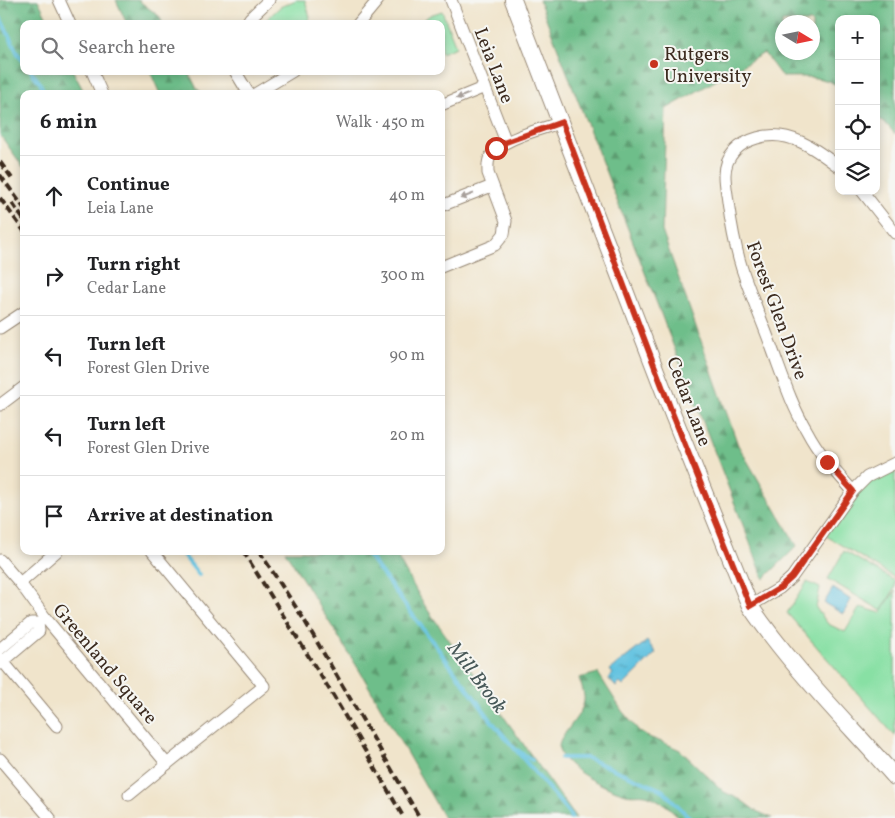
<!DOCTYPE html>
<html lang="en">
<head>
<meta charset="utf-8">
<style>
	body { margin:0; font-family:Vollkorn,serif; background:#f6f6f6; color:#202124 }
	.controls { position:absolute; right:15px; top:15px; display:grid; overflow:hidden; border-radius:10px; box-shadow:0 2px 8px #0003 }
	.controls button { width:45px; height:45px; display:grid; place-items:center; padding:0; border:0; border-bottom:1px solid #e0e0e0; background:#fff; color:#202124; font:25px sans-serif }
	.compass { position:absolute; left:775px; top:15px; width:45px; height:45px; border-radius:50%; background:#fff; box-shadow:0 2px 8px #0003; rotate:100deg }
	.stop { position:absolute; width:15px; height:15px; margin:-11px; border:4px solid #c8321e; border-radius:50%; background:#fff }
	.stop.end { background:#c8321e; border-color:#fff; box-shadow:0 1px 5px #0008 }
	.list { margin:0; padding:0; list-style:none }
	h2 { display:flex; justify-content:space-between; align-items:center; height:65px; margin:0; padding:0 20px; font-size:21px }
	h2 small { font-size:16px; font-weight:400; color:#757577 }
	.list li { display:grid; grid-template-columns:32px 1fr auto; gap:15px; align-items:center; box-sizing:border-box; height:80px; padding:0 20px; border-top:1px solid #e0e0e0 }
	.list b { display:block; font-size:19px; white-space:nowrap }
	.list p { margin:0; font-size:16px; white-space:nowrap; color:#757577 }
	.list em { font-size:16px; font-style:normal; color:#757577 }
	.icon { flex:none; width:28px; height:28px; fill:none; stroke:currentColor; stroke-width:2; stroke-linecap:round; stroke-linejoin:round }
	.map { position:relative; flex:none; width:895px; height:818px; overflow:hidden }
	.search { position:absolute; background:#fff; box-shadow:0 2px 8px #0003; left:20px; top:20px; width:425px; height:55px; display:flex; align-items:center; gap:12px; box-sizing:border-box; padding:0 18px; border-radius:10px; color:#757577; font-size:19px }
	.panel { position:absolute; background:#fff; box-shadow:0 2px 8px #0003; left:20px; top:90px; width:425px; height:465px; border-radius:10px }
	.map>svg:first-child { display:block }
	.green { fill:#88e0a4; stroke:#628561 }
	.forest { fill:url(#forest-firs); stroke:#547454; fill-rule:evenodd }
	.water { fill:url(#water-ripples); stroke:#4e767f }
	.lines { fill:none; stroke-linecap:round; stroke-linejoin:round }
	.stream { stroke:#62c2e0; stroke-width:4 }
	.street-casing { stroke:#968774; stroke-width:13 }
	.secondary-casing { stroke:#968774; stroke-width:18 }
	.street { stroke:#fff; stroke-width:11 }
	.secondary { stroke:#fff; stroke-width:16 }
	.rail { stroke:#3b2a1e; stroke-width:4; stroke-dasharray:8 4; stroke-linecap:butt }
	.oneway { fill:#a79f9a }
	.route { stroke:#c8321e; stroke-width:6 }
	.poi-dot { fill:#c8321e; stroke:#f6f6f2; stroke-width:2 }
	.labels { text-anchor:middle; stroke-width:4; stroke-linejoin:round; paint-order:stroke }
	.poi-label { font-size:19px; fill:#3b2a1e; stroke:#f6f6f2; text-anchor:start }
	.street-label { font-size:19px; fill:#3b2a1e; stroke:#f6f6f2 }
	.water-label { font-size:20px; font-style:italic; fill:#475858; stroke:#f6f6f2 }
</style>
</head>
<body>
<div class="map">
<svg width="895" height="818" viewBox="0 0 895 818">
	<defs>
		<pattern id="forest-firs" width="22" height="20" patternUnits="userSpaceOnUse" patternTransform="scale(1.25)"><rect width="22" height="20" fill="#6ebe8a"/><path d="M5 1l3.5 6h-7zM16 11l3.5 6h-7z" fill="#5c9b70"/></pattern>
		<pattern id="water-ripples" width="26" height="14" patternUnits="userSpaceOnUse" patternTransform="scale(1.25)"><rect width="26" height="14" fill="#62c2e0"/><path d="M2 4q2-2 4 0t4 0M15 11q2-2 4 0t4 0" fill="none" stroke="#529eb5"/></pattern>
	</defs>
	<rect width="100%" height="100%" fill="#f6f6f2"/>
	<filter id="ink" filterUnits="userSpaceOnUse"><feTurbulence type="fractalNoise" baseFrequency=".02" numOctaves="2"/><feDisplacementMap in="SourceGraphic" scale="10" xChannelSelector="R" yChannelSelector="G"/><feConvolveMatrix kernelMatrix="1 2 1 2 8 2 1 2 1" color-interpolation-filters="sRGB"/></filter>
	<filter id="wash" filterUnits="userSpaceOnUse"><feTurbulence type="fractalNoise" baseFrequency=".0096" numOctaves="4" result="noise"/><feDisplacementMap in="SourceGraphic" scale="20" xChannelSelector="R" yChannelSelector="G"/><feGaussianBlur stdDeviation="1.12" result="paint"/><feColorMatrix in="noise" values="0 0 0 0 0 0 0 0 0 0 0 0 0 0 0 0 0 1.4 0 .05"/><feComposite in="paint" operator="in"/></filter>
	<g filter="url(#wash)">
		<rect width="100%" height="100%" fill="#f0e4cb"/>
		<!-- green -->
		<g class="green">
			<polygon points="296,0 305,0 310,17 306,24 262,24 280,7"/>
			<polygon points="442,11 456,47 441,53 441,24 418,24 430,15"/>
			<polygon points="895,463 895,578 823,534 853,491"/>
			<polygon points="844,551 895,581 895,588 882,610 895,591 895,736 787,613 807,582 820,588 816,608 828,624 845,632 860,607 881,613 882,611 828,579"/>
		</g>
		<!-- forest -->
		<g class="forest">
			<polygon points="0,0 38,0 50,24 24,24 24,71 73,71 85,94 24,94 24,168 0,135"/>
			<polygon points="116,0 138,0 159,16 163,24 127,24"/>
			<path d="M 539,0 L 895,0 L 895,134 L 888,126 L 876,116 L 876,19 L 839,19 L 839,87 C 824,75 800,77 782,77 L 764,53 L 666,109 L 662,231 L 738,445 L 797,546 L 764,579 ZM 812,22 L 812,52 L 782,52 L 782,22 Z"/>
			<polygon points="150,71 188,71 197,89 204,94 160,94"/>
			<polygon points="285,551 394,551 425,606 576,818 444,818 361,673"/>
			<path d="M 598,673 L 622,711 L 639,731 L 646,736 L 667,744 L 680,750 L 724,792 L 741,800 L 756,811 L 772,818 L 680,818 C 670,808 662,801 649,796 C 641,793 634,796 626,794 C 609,790 560,767 559,748 C 558,736 582,717 584,701 C 585,694 581,685 579,678 Z"/>
		</g>
		<!-- water -->
		<g class="water">
			<polygon points="833,588 851,600 843,614 824,603"/>
			<polygon points="647,641 656,653 623,686 620,683 616,687 608,678 613,674 610,670"/>
		</g>
		<g class="lines">
			<!-- stream -->
			<g class="stream">
				<polyline points="0,17 18,54 24,62"/>
				<polyline points="31,71 40,83 45,94"/>
				<polyline points="180,551 199,575"/>
				<polyline points="365,551 494,724 569,813 571,818"/>
				<polyline points="517,750 532,760"/>
				<polyline points="561,758 587,758 662,790 690,818"/>
			</g>
		</g>
	</g>
	<g filter="url(#ink)">
		<g class="lines">
			<defs>
				<g id="street">
					<polyline points="59,0 70,24"/>
					<polyline points="451,0 506,142"/>
					<polyline points="246,24 250,18 269,0"/>
					<polyline points="358,24 378,0"/>
					<polyline points="92,71 102,94"/>
					<polyline points="235,71 249,94"/>
					<polyline points="255,94 293,71"/>
					<polyline points="441,105 485,87"/>
					<path d="M 839,167 C 816,149 788,128 757,138 C 739,143 725,156 725,175 C 725,184 727,193 728,202 C 731,224 735,247 742,269 C 751,296 763,323 773,351 C 783,378 792,406 807,431 C 819,454 836,472 853,491"/>
					<polyline points="862,191 895,233"/>
					<polyline points="441,206 492,186"/>
					<path d="M 441,267 L 495,245 L 504,234 L 506,221 L 488,173 C 488,167 487,162 490,157 C 498,139 543,129 562,122"/>
					<polyline points="0,328 24,312"/>
					<polyline points="0,405 24,387"/>
					<polyline points="152,551 264,686 167,764"/>
					<polyline points="0,560 20,583 47,620 167,764 129,795"/>
					<polyline points="20,583 57,551"/>
					<polyline points="750,606 780,588 792,577 853,491 867,477 895,463"/>
					<polyline points="0,649 31,623 38,623 39,631 0,664"/>
					<polyline points="0,658 57,726"/>
					<polyline points="0,759 50,818"/>
				</g>
				<path id="secondary" d="M 513,0 L 673,415 L 750,606 C 792,668 846,721 895,777"/>
			</defs>
			<!-- street casing -->
			<use href="#street" class="street-casing"/>
			<!-- secondary casing -->
			<use href="#secondary" class="secondary-casing"/>
			<!-- street -->
			<use href="#street" class="street"/>
			<!-- secondary -->
			<use href="#secondary" class="secondary"/>
			<!-- rail -->
			<g class="rail">
				<polyline points="0,162 14,181"/>
				<polyline points="0,175 24,208"/>
				<polyline points="0,198 24,231"/>
				<polyline points="12,203 24,220"/>
				<polyline points="243,551 334,697 404,818"/>
				<polyline points="259,551 303,618 420,818"/>
			</g>
		</g>
		<!-- one-way arrows -->
		<defs><path id="oneway-solid" d="M-6-.8H1V-3.2L6.5 0L1 3.2V.8H-6Z" transform="scale(1.25)"/></defs>
		<g class="oneway">
			<use href="#oneway-solid" transform="translate(463 96) rotate(158)"/>
			<use href="#oneway-solid" transform="translate(467 196) rotate(159)"/>
		</g>
	</g>
	<g class="lines" filter="url(#ink)">
		<!-- route -->
		<polyline class="route" points="496,148 506,142 562,122 673,415 750,606 780,588 792,577 853,491 827,462"/>
	</g>
	<!-- markers -->
	<circle class="poi-dot" cx="654" cy="64" r="5"/>
	<g class="labels">
		<!-- poi labels -->
		<g class="poi-label">
			<text x="664" y="60">Rutgers<tspan x="664" dy="22">University</tspan></text>
		</g>
		<!-- street labels -->
		<g class="street-label">
			<text transform="translate(495 65) rotate(69)" y="7">Leia Lane</text>
			<text transform="translate(778 310) rotate(70)" y="7">Forest Glen Drive</text>
			<text transform="translate(690 401) rotate(69)" y="7">Cedar Lane</text>
			<text transform="translate(106 663) rotate(50)" y="7">Greenland Square</text>
		</g>
		<!-- water labels -->
		<g class="water-label">
			<text transform="translate(478 677) rotate(53)" y="7">Mill Brook</text>
		</g>
	</g>
</svg>
<div class="controls">
<button>+</button>
<button>−</button>
<button><svg class="icon" aria-label="locate" viewBox="0 0 24 24"><circle cx="12" cy="12" r="6"/><path d="M12 2v4M12 18v4M2 12h4M18 12h4"/></svg></button>
<button><svg class="icon" aria-label="layers" viewBox="0 0 24 24"><path d="M12 4l9 5-9 5-9-5zM3 14l9 5 9-5"/></svg></button>
</div>
<svg class="compass" viewBox="-18 -18 36 36"><path d="M0-13l5 13h-10z" fill="#e53935"/><path d="M0 13l5-13h-10z" fill="#757577"/></svg>
<div class="stop" style="left:496px;top:148px"></div>
<div class="stop end" style="left:827px;top:462px"></div>
<div class="search"><svg class="icon" aria-label="search" viewBox="0 0 24 24"><circle cx="10" cy="10" r="6"/><path d="M15 15l6 6"/></svg>Search here</div>
<section class="panel">
<h2>6 min<small>Walk · 450 m</small></h2>
<ul class="list">
<li><svg class="icon" aria-label="ahead" viewBox="0 0 24 24"><path d="M12 20V5M6 11l6-6 6 6"/></svg><div><b>Continue</b><p>Leia Lane</p></div><em>40 m</em></li>
<li><svg class="icon" aria-label="right" viewBox="0 0 24 24"><path d="M7 20v-9h11M14 6l5 5-5 5"/></svg><div><b>Turn right</b><p>Cedar Lane</p></div><em>300 m</em></li>
<li><svg class="icon" aria-label="left" viewBox="0 0 24 24"><path d="M17 20v-9H6M10 6l-5 5 5 5"/></svg><div><b>Turn left</b><p>Forest Glen Drive</p></div><em>90 m</em></li>
<li><svg class="icon" aria-label="left" viewBox="0 0 24 24"><path d="M17 20v-9H6M10 6l-5 5 5 5"/></svg><div><b>Turn left</b><p>Forest Glen Drive</p></div><em>20 m</em></li>
<li><svg class="icon" aria-label="arrive" viewBox="0 0 24 24"><path d="M6 21V4h12l-3 4 3 4H6"/></svg><div><b>Arrive at destination</b></div></li>
</ul>
</section>
</div>
</body>
</html>
